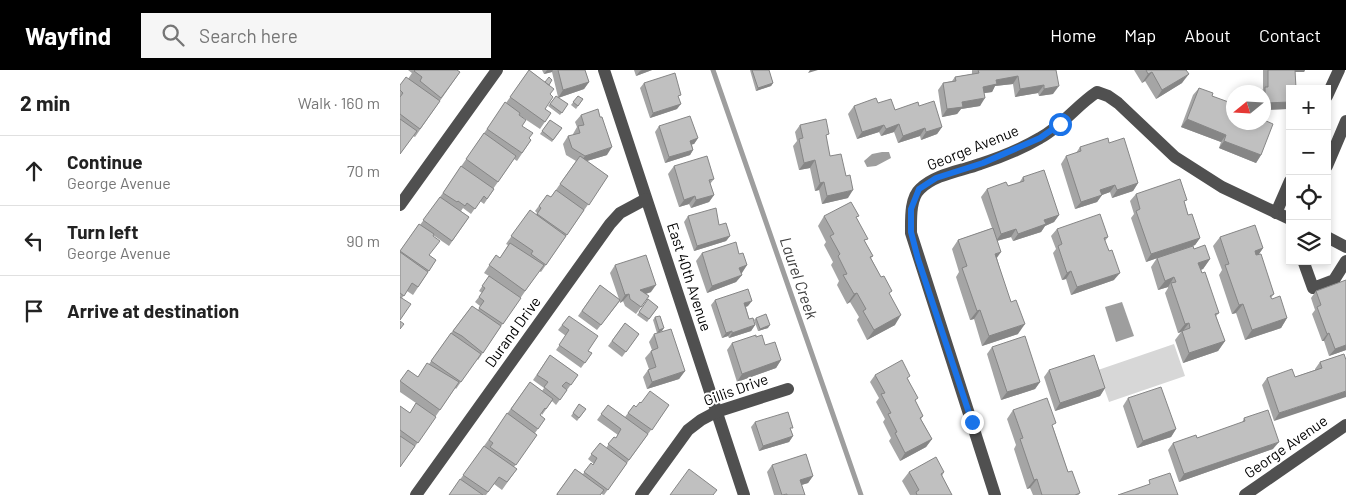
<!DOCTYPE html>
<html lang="en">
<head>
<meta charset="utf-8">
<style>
	body { margin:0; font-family:Barlow,sans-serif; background:#f6f6f6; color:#222 }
	.controls { position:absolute; right:15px; top:15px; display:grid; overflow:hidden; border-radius:0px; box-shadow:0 2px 8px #0003 }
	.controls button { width:45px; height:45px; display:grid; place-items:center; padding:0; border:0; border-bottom:1px solid #e0e0e0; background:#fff; color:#222; font:25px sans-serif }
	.compass { position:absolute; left:826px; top:15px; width:45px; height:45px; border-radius:50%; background:#fff; box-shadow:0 2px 8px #0003; rotate:252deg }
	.stop { position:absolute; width:15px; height:15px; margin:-11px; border:4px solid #1a73e8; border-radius:50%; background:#fff }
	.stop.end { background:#1a73e8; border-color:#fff; box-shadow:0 1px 5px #0008 }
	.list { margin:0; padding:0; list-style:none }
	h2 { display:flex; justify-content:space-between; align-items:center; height:65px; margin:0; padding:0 20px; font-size:21px }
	h2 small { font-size:16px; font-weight:400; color:#767676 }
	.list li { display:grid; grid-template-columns:32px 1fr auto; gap:15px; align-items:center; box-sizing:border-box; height:70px; padding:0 20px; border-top:1px solid #e0e0e0 }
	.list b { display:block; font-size:19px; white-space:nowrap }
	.list p { margin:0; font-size:16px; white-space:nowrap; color:#767676 }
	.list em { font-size:16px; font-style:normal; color:#767676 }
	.icon { flex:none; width:28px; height:28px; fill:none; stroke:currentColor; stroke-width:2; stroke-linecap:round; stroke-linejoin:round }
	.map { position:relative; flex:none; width:946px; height:425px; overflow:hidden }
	header { display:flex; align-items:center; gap:30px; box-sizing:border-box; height:70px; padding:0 25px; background:#000; color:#fff }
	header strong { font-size:24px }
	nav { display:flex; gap:28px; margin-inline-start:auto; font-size:18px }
	.search { width:350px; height:45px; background:#f6f6f6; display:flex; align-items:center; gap:12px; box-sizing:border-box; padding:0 18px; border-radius:0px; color:#767676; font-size:19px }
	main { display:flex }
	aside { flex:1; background:#fff }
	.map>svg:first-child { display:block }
	.green { fill:#d7d7d7 }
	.water { fill:#9e9e9e }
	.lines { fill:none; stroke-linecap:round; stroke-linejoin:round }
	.stream { stroke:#9e9e9e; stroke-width:5 }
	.minor { stroke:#505050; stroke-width:12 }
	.wall { fill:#a5a5a5 }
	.shaded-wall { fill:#868686 }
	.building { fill:#c0c0c0; stroke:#868686 }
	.route { stroke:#1a73e8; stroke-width:6 }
	.labels { text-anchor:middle; stroke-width:4; stroke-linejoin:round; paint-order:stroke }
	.street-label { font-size:15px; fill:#000; stroke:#fff }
	.water-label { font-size:16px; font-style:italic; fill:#3f3f3f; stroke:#fff }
</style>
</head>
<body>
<header>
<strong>Wayfind</strong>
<div class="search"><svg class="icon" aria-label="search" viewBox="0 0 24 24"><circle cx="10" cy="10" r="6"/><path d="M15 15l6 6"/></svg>Search here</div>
<nav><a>Home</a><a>Map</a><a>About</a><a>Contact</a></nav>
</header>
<main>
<aside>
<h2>2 min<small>Walk · 160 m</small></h2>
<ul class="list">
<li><svg class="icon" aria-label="ahead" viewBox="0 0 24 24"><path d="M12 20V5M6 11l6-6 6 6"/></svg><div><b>Continue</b><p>George Avenue</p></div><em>70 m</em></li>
<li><svg class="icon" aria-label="left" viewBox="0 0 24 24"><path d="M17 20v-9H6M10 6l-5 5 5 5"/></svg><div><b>Turn left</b><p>George Avenue</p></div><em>90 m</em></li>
<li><svg class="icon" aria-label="arrive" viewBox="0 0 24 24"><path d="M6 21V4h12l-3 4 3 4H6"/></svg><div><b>Arrive at destination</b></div></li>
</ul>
</aside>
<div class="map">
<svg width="946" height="425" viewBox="0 0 946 425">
	<rect width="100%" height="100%" fill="#fff"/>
	<!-- green -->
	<polygon class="green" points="774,274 785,306 709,332 698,300"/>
	<!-- water -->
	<g class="water">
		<polygon points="482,82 489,82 491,88 476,96 467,97 464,91 472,84"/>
		<polygon points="722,232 734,266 716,272 705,237"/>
	</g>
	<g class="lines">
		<!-- stream -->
		<polyline class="stream" points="313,0 461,425"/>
		<!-- minor -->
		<g class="minor">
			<polyline points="204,0 344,425"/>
			<polyline points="927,26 939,0"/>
			<polyline points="927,96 946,51"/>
			<polyline points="0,135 97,0"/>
			<polyline points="876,143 890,111"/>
			<polyline points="927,167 946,177"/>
			<polyline points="904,193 913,218 934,210 946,191"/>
			<polyline points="16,425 210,154 220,143 246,129"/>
			<polyline points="241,425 288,360 301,350 316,342 388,319"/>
			<path d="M 595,425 L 511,163 C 511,149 510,128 520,119 C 535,104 561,101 580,94 C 599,88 623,78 640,68 C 662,56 677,35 697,22 L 708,26 L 718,33 L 775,87 L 822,117 L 890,149"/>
			<polyline points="845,425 946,355"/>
		</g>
	</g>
	<!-- wall -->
	<g class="wall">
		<polygon points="8,0 57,0 60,2 15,67 13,66 0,84 0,15 8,9 12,3"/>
		<polygon points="129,0 149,15 150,24 145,39 151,43 140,59 119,45 122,56 129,68 131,70 117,91 114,89 93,119 94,119 84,134 80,131 71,144 63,138 61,141 69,147 49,176 33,165 29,185 36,190 13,225 7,221 2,228 0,250 0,181 19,154 20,155 40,127 100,40 106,33"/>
		<polygon points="142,0 185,0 189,12 184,19 158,28 168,34 160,45 148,36 156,26 158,27 152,2 144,4"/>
		<polygon points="234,0 252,0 236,6"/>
		<polygon points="350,0 369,0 373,13 371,16 356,21"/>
		<polygon points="572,0 656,0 653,24 639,26 638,23 615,27 613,14 595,16 592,22 584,23 580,36 561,39 557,44 542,47 538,20 543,13 552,11 555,7 572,4"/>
		<polygon points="734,0 786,0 782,13 756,29 745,11 742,13"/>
		<polygon points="863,0 905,0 904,2 895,2 890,19 890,36 887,39 864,40 864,22 861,22 863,19"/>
		<polygon points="244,13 279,29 277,39 250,48 240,18"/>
		<polygon points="799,18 812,26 861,85 856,93 819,78 821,72 781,57 793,25"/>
		<polygon points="178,26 183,29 176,39 171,35"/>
		<polygon points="478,33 495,40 519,36 542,57 537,64 521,70 520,66 498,73 494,62 481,66 479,62 457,69 448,44 454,36"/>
		<polygon points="181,45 207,85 187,91 208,106 141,202 139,201 78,290 77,289 56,319 55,318 14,378 0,397 0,336 10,343 16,333 0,322 0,312 8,300 18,307 29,294 51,263 72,236 78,240 80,236 75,232 82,223 79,221 89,206 84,203 96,185 100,188 108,175 106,174 130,140 136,145 137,143 135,141 147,125 151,127 176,91 166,85 163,74 168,66 173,65 173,64 177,57 175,52"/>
		<polygon points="150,50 162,58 152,72 140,64"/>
		<polygon points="400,55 426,68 430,86 448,128 422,134 419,120 415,121 410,98 399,100 393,76 397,71 395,62"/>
		<polygon points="259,56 298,68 294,74 292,74 293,80 290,85 265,93 255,62"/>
		<polygon points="709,73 738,113 733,121 712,128 710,122 702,125 697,132 675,139 661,94 666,86 676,83 680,77"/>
		<polygon points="274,96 314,109 310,114 314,125 309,132 291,138 289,134 279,137 268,104"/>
		<polygon points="623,107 659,145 654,152 645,156 641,162 613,171 611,167 597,171 597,188 618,264 582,276 574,249 570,250 556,207 559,202 552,179 558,170 592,158 581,127 587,119 608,116 619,113"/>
		<polygon points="736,124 785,134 788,145 800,168 795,175 793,176 794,179 810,189 803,199 801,200 819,243 816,246 825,271 818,281 783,293 775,270 781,262 778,263 765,223 768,218 768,217 758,220 751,197 757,188 774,182 746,192 731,148 734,144 730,131"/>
		<polygon points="288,146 319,155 330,166 326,171 294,181 284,152"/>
		<polygon points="424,146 457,149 465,172 473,186 471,188 490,225 495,255 467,270 457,250 459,247 450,232 447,234 437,215 439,211 431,195 433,192 424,175 426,172 418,156"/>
		<polygon points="657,159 708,167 705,171 714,210 671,225 666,209 662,210 653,183 656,179 651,166"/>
		<polygon points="820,167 863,178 859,184 874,224 871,228 887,248 881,258 845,270 836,243 832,244 819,205 822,200 813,176"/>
		<polygon points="302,183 339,184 347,195 341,203 342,205 336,212 307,223 296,191"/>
		<polygon points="215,195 251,222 246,224 249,226 236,244 225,236 223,231 220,233 220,231 197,260 178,246 200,215 219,229 210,203"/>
		<polygon points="946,210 946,280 929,286 924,271 922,271 912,244 915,240 911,228 916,221"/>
		<polygon points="248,229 258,237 247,252 237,245"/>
		<polygon points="315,230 348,236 346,237 349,249 355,255 351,261 329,268 328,266 322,268 311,235"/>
		<polygon points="169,246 188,281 192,283 181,298 156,280 166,266 158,260"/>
		<polygon points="255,247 262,261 257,263 253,250"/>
		<polygon points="356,248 368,258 358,261 354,250"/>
		<polygon points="225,253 239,264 222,287 208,276"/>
		<polygon points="254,264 285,301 279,309 247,319 243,307 248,300 249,299 245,288 252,280 249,272"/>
		<polygon points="356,267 381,290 376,298 337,312 327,280 332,273"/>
		<polygon points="592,277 640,312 635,319 601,330 587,284"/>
		<polygon points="944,284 874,351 862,315 867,308 895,307 915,300 915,299 920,292"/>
		<polygon points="150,285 178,305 156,335 152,331 142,345 141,343 140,345 145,349 135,363 137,365 114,397 117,399 102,420 94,414 86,425 49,425 84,376 130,312 142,321 144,318 133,310"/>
		<polygon points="649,300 705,318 700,326 655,341 644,307"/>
		<polygon points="475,305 508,309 516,332 523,346 521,349 532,369 526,377 500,391 489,371 491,368 483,352 485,349 476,332 479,328 470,312"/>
		<polygon points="728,328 776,359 771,367 737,378 723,336"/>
		<polygon points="241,333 269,335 204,425 201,424 200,425 156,425 175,399 183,404 191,393 193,395 194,394 188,389 200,373 206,378 214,367 216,368 218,365 197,350 208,335 225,347 234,335 236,337"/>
		<polygon points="179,334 186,339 177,351 171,346"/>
		<polygon points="613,340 653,357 668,402 679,425 633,425 630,418 627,419 614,379 616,375 607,349"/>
		<polygon points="844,348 873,379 779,412 768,380 773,373 797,368 842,353"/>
		<polygon points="355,352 391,360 393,366 389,372 359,381 351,357"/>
		<polygon points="372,395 413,406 408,413 401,415 405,425 374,425 367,402"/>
		<polygon points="509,402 544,402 542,406 552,425 510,425 502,411"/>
	</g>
	<!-- shaded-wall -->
	<g class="shaded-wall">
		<polygon points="147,0 153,0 152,2 144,4"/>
		<polygon points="242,0 252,0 236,6 240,1"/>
		<polygon points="410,0 418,0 408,3"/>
		<polygon points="891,0 905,0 904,2 890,2"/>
		<polygon points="752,2 745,11 742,13 748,4"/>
		<polygon points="789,4 782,13 756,29 762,20"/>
		<polygon points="618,6 613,14 595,16 592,22 578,24 583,17 596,10"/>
		<polygon points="189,12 184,19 158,28 163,20"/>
		<polygon points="373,13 371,16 356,21 358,18"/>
		<polygon points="644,15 638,23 615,27 620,19"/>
		<polygon points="659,16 653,24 639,26 644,19"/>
		<polygon points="585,28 580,36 561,39 557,44 542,47 547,39 562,32"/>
		<polygon points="890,32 890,36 887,39 864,40 864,35 865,33"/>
		<polygon points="281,34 277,39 250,48 253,43"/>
		<polygon points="787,49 826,65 821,72 781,57"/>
		<polygon points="499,54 494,62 481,66 486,59"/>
		<polygon points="484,55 479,62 457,69 462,62"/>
		<polygon points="542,57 537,64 521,70 526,62"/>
		<polygon points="525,58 520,66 498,73 503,66"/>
		<polygon points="298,68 294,74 287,76 290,71"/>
		<polygon points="824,71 861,85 856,93 819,78"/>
		<polygon points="212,77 207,85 180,93 185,86"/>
		<polygon points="293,80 290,85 265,93 269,87"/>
		<polygon points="415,90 410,98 399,100 404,93"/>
		<polygon points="424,112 419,120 415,121 420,113"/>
		<polygon points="738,113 733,121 712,128 717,120"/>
		<polygon points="715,115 710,122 702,125 697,132 675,139 681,132 700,120"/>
		<polygon points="453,120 448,128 422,134 427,126"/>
		<polygon points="314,125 309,132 291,138 296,130"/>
		<polygon points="295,126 289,134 279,137 284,130"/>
		<polygon points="659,145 654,152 645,156 641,162 613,171 618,164 644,150"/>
		<polygon points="616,159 611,167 596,171 601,164"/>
		<polygon points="330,166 326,171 294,181 297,176"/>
		<polygon points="800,168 795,175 746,192 751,184"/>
		<polygon points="863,178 857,187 855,181"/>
		<polygon points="601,182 594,192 595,184"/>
		<polygon points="810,189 803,199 792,202 798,193"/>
		<polygon points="347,195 342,203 334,205 339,198"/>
		<polygon points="671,201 666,209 662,210 667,203"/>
		<polygon points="720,203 714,210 671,225 677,217"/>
		<polygon points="342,205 336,212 307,223 312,216"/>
		<polygon points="774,207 768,217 758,220 765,211"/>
		<polygon points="256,215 251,222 235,227 240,220"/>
		<polygon points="457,223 450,232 447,234 454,224"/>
		<polygon points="229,224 223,231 220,233 225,225"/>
		<polygon points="352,231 348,236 341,238 344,233"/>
		<polygon points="843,234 836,243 832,244 839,235"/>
		<polygon points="580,240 574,249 570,250 577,241"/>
		<polygon points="501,245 495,255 467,270 474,260"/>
		<polygon points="887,248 881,258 845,270 852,260"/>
		<polygon points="789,253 782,262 782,261 781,262 778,263 785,254"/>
		<polygon points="625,254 618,264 582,276 589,266"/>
		<polygon points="355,255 351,261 329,268 332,263"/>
		<polygon points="370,255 368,258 358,261 360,259"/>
		<polygon points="264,258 262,261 257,263 259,260"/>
		<polygon points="332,261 328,266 322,268 326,263"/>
		<polygon points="929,263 924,271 922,271 927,264"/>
		<polygon points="825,271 818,281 783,293 789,283"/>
		<polygon points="946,275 946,280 929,286 935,279"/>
		<polygon points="381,290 376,298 337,312 342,304"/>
		<polygon points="285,301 279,309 247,319 252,312"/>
		<polygon points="640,312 635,319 601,330 607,322"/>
		<polygon points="705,318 700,326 655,341 660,333"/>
		<polygon points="946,321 946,327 874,351 879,343"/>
		<polygon points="776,359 771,367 737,378 743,371"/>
		<polygon points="393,366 389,372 359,381 363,376"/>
		<polygon points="532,369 526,377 500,391 505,383"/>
		<polygon points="879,372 873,379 779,412 784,404"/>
		<polygon points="413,406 408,413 395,417 400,410"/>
		<polygon points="637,409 630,418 627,419 634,410"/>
	</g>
	<!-- building -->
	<g class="building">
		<polygon points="15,0 57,0 60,2 41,28 20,11 22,7 14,1"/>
		<polygon points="129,0 154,19 150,24 153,27 145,39 151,43 145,52 110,27"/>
		<polygon points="158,0 185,0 189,12 163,20"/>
		<polygon points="352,0 369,0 373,13 358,18"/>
		<polygon points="578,0 656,0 659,16 644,19 644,15 620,19 618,6 596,10 597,14 583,17 585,28 562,32 563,37 547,39 543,13 556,11 555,7 579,3"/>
		<polygon points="746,0 786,0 789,4 762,20 752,2 748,4"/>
		<polygon points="868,0 895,0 896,18 892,18 892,19 890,19 890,32 865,33 865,17 868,17"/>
		<polygon points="275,3 281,25 278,26 281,34 253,43 244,13"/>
		<polygon points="6,7 40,31 20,59 0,44 0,27 3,23 0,20 0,15"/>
		<polygon points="149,7 152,10 149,15 145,12"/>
		<polygon points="799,18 813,23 812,26 834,34 834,52 864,52 864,50 873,54 861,85 824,71 826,65 787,49"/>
		<polygon points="156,26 168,34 162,43 150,34"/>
		<polygon points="178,26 183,29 178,36 173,32"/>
		<polygon points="476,28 478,33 491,29 495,40 518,32 519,36 534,31 542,57 526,62 525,58 503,66 499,54 486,59 484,55 462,62 454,36"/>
		<polygon points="105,32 120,43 119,45 126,50 122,56 133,63 129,68 131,70 122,83 87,59"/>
		<polygon points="198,39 200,47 202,47 212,77 185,86 172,78 168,66 180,63 178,56 184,55 181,45"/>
		<polygon points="290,46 298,68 290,71 293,80 269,87 259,56"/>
		<polygon points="0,49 17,61 0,84"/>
		<polygon points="426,49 429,64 426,65 430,86 441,84 446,106 450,105 453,120 427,126 424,112 420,113 415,90 404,93 399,69 403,68 400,55"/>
		<polygon points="150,50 162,58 153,70 142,61"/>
		<polygon points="84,63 116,86 98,112 66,89"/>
		<polygon points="708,68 709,73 724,68 738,113 717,120 715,115 700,120 702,125 681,132 666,86 681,81 680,77"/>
		<polygon points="180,86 208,106 189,135 160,114"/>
		<polygon points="307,86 314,109 309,110 314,125 296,130 295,126 284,130 274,96"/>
		<polygon points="61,96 94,119 87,129 84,126 75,139 67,133 65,136 58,131 57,132 43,123"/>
		<polygon points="644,100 659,145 644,150 646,154 618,164 616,159 601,164 587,119 606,112 608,116 624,111 623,107"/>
		<polygon points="780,109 787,130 784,131 788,145 792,144 800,168 751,184 736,141 740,139 736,124"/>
		<polygon points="156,120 184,140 167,165 137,144 141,138 139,136 147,125 151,127"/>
		<polygon points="40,127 69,147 52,171 23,150"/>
		<polygon points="451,132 459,146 456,147 468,169 464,170 473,186 470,187 481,207 484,206 492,221 489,223 501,245 474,260 463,241 466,239 457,223 454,224 443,205 447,204 438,186 440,184 430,166 434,164 424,146"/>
		<polygon points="316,138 319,155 326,153 330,166 297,176 288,146"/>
		<polygon points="130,140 166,166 146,195 131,184 133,181 111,166"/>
		<polygon points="700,144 708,167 704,168 709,181 712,180 720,203 677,217 671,201 667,203 658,176 662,174 657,159"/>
		<polygon points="19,154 34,164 33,166 40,171 29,185 36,190 29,201 0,181"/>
		<polygon points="855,155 863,178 855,181 856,185 861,184 874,224 870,226 872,229 880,226 887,248 852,260 843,234 839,235 825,195 829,194 820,167"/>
		<polygon points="593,158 601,182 595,184 611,232 616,230 625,254 589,266 580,240 577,241 562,198 567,196 558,170"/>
		<polygon points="336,172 339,184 343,183 347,195 339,198 342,205 312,216 302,183"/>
		<polygon points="110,173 144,195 125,221 89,195 96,185 100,188"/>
		<polygon points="805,175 810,189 798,193 802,203 805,202 819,243 815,244 825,271 789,283 782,261 790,258 789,253 785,254 771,213 776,212 774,207 765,211 757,188 793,176 794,179"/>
		<polygon points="0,182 28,202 18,217 12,213 4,226 0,223"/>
		<polygon points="246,185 256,215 240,220 249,226 241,237 230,229 229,224 225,225 215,195"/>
		<polygon points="89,206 121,228 103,254 79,238 84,231 79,227 85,218 82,216"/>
		<polygon points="946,210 946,275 935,279 929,263 927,264 917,237 921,235 916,221"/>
		<polygon points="200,215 220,230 201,255 182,241"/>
		<polygon points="348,219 352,231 344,233 349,249 353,248 355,255 332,263 332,261 326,263 315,230"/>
		<polygon points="0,227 11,234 0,250"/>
		<polygon points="248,229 258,237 249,249 239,242"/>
		<polygon points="72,236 101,256 83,283 62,266 53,261"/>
		<polygon points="366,244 370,255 360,259 356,248"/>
		<polygon points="169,246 198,266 188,281 192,283 185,293 159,275 169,260 162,255"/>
		<polygon points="260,246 264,258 259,260 255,247"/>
		<polygon points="0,251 4,254 0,259"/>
		<polygon points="225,253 239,264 226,282 212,271"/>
		<polygon points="271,259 285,301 252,312 248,300 256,297 251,281 258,278 254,264"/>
		<polygon points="51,263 81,284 61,312 31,291"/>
		<polygon points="356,265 356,267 362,265 365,275 375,272 381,290 342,304 332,273"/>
		<polygon points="625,266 640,312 607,322 592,277"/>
		<polygon points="944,284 946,290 946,321 879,343 867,308 892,299 895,307 922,298 920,292"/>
		<polygon points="150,285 178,305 171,315 166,312 162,316 167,320 160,330 144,317 148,312 137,305"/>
		<polygon points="694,285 705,318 660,333 649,300"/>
		<polygon points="502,290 510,306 507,308 518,328 515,330 523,346 520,348 532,369 505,383 495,363 497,362 488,344 491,343 481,324 485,323 475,305"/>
		<polygon points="27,293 59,312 40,340 0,311 8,300 18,307"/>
		<polygon points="130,312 153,329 146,339 145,338 140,345 145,349 138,359 111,339"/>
		<polygon points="761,317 776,359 743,371 728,328"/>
		<polygon points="250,321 269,335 252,360 228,343 234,335 236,337 240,332 241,333"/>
		<polygon points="647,328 656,353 652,355 668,402 672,401 680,423 675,425 642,425 637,409 634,410 620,369 623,368 613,340"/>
		<polygon points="16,333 36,347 18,373 0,360 0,336 10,343"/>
		<polygon points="179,334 186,339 179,348 173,343"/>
		<polygon points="208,335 248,364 229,390 208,374 214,367 216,368 221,359 201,344"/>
		<polygon points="868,340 879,372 784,404 773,373 796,365 797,368 845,351 844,348"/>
		<polygon points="388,342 393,358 390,358 393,366 363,376 355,352"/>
		<polygon points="107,343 137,365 116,395 90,377 93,373 89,370"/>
		<polygon points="0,366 15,376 0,397"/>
		<polygon points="200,373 227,393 208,420 184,402 191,393 193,395 197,388 191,384"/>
		<polygon points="84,376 117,399 107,412 99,407 88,422 63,405"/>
		<polygon points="406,384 413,406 400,410 405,425 387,425 387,424 382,425 372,395"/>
		<polygon points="536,387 544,402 541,404 552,425 517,425 516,422 519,420 509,402"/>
		<polygon points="175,399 204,420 200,425 158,425 157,424"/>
		<polygon points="289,399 317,420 313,425 270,425"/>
		<polygon points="770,403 778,425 718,425 750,414 749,410"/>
		<polygon points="60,409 83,425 49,425"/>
	</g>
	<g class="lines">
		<!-- route -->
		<polyline class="route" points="572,352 518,189 511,162 511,139 519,119 536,108 583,93 640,68 660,54"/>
	</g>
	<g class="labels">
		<!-- street labels -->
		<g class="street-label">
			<text transform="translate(573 78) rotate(-22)" y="5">George Avenue</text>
			<text transform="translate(289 207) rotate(72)" y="5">East 40th Avenue</text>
			<text transform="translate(113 262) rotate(-54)" y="5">Durand Drive</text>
			<text transform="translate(336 320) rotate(-20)" y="5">Gillis Drive</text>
			<text transform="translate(886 377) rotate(-35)" y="5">George Avenue</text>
		</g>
		<!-- water labels -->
		<g class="water-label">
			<text transform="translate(399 208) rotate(71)" y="6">Laurel Creek</text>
		</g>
	</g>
</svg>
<div class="controls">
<button>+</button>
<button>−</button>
<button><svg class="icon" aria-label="locate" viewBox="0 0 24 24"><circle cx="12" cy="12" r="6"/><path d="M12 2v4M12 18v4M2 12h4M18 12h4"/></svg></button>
<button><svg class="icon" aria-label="layers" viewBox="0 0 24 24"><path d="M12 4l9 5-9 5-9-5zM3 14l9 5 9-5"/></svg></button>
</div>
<svg class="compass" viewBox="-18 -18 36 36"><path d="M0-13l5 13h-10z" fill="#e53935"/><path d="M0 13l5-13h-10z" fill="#767676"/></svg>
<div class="stop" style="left:660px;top:54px"></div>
<div class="stop end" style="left:572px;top:352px"></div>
</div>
</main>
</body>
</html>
